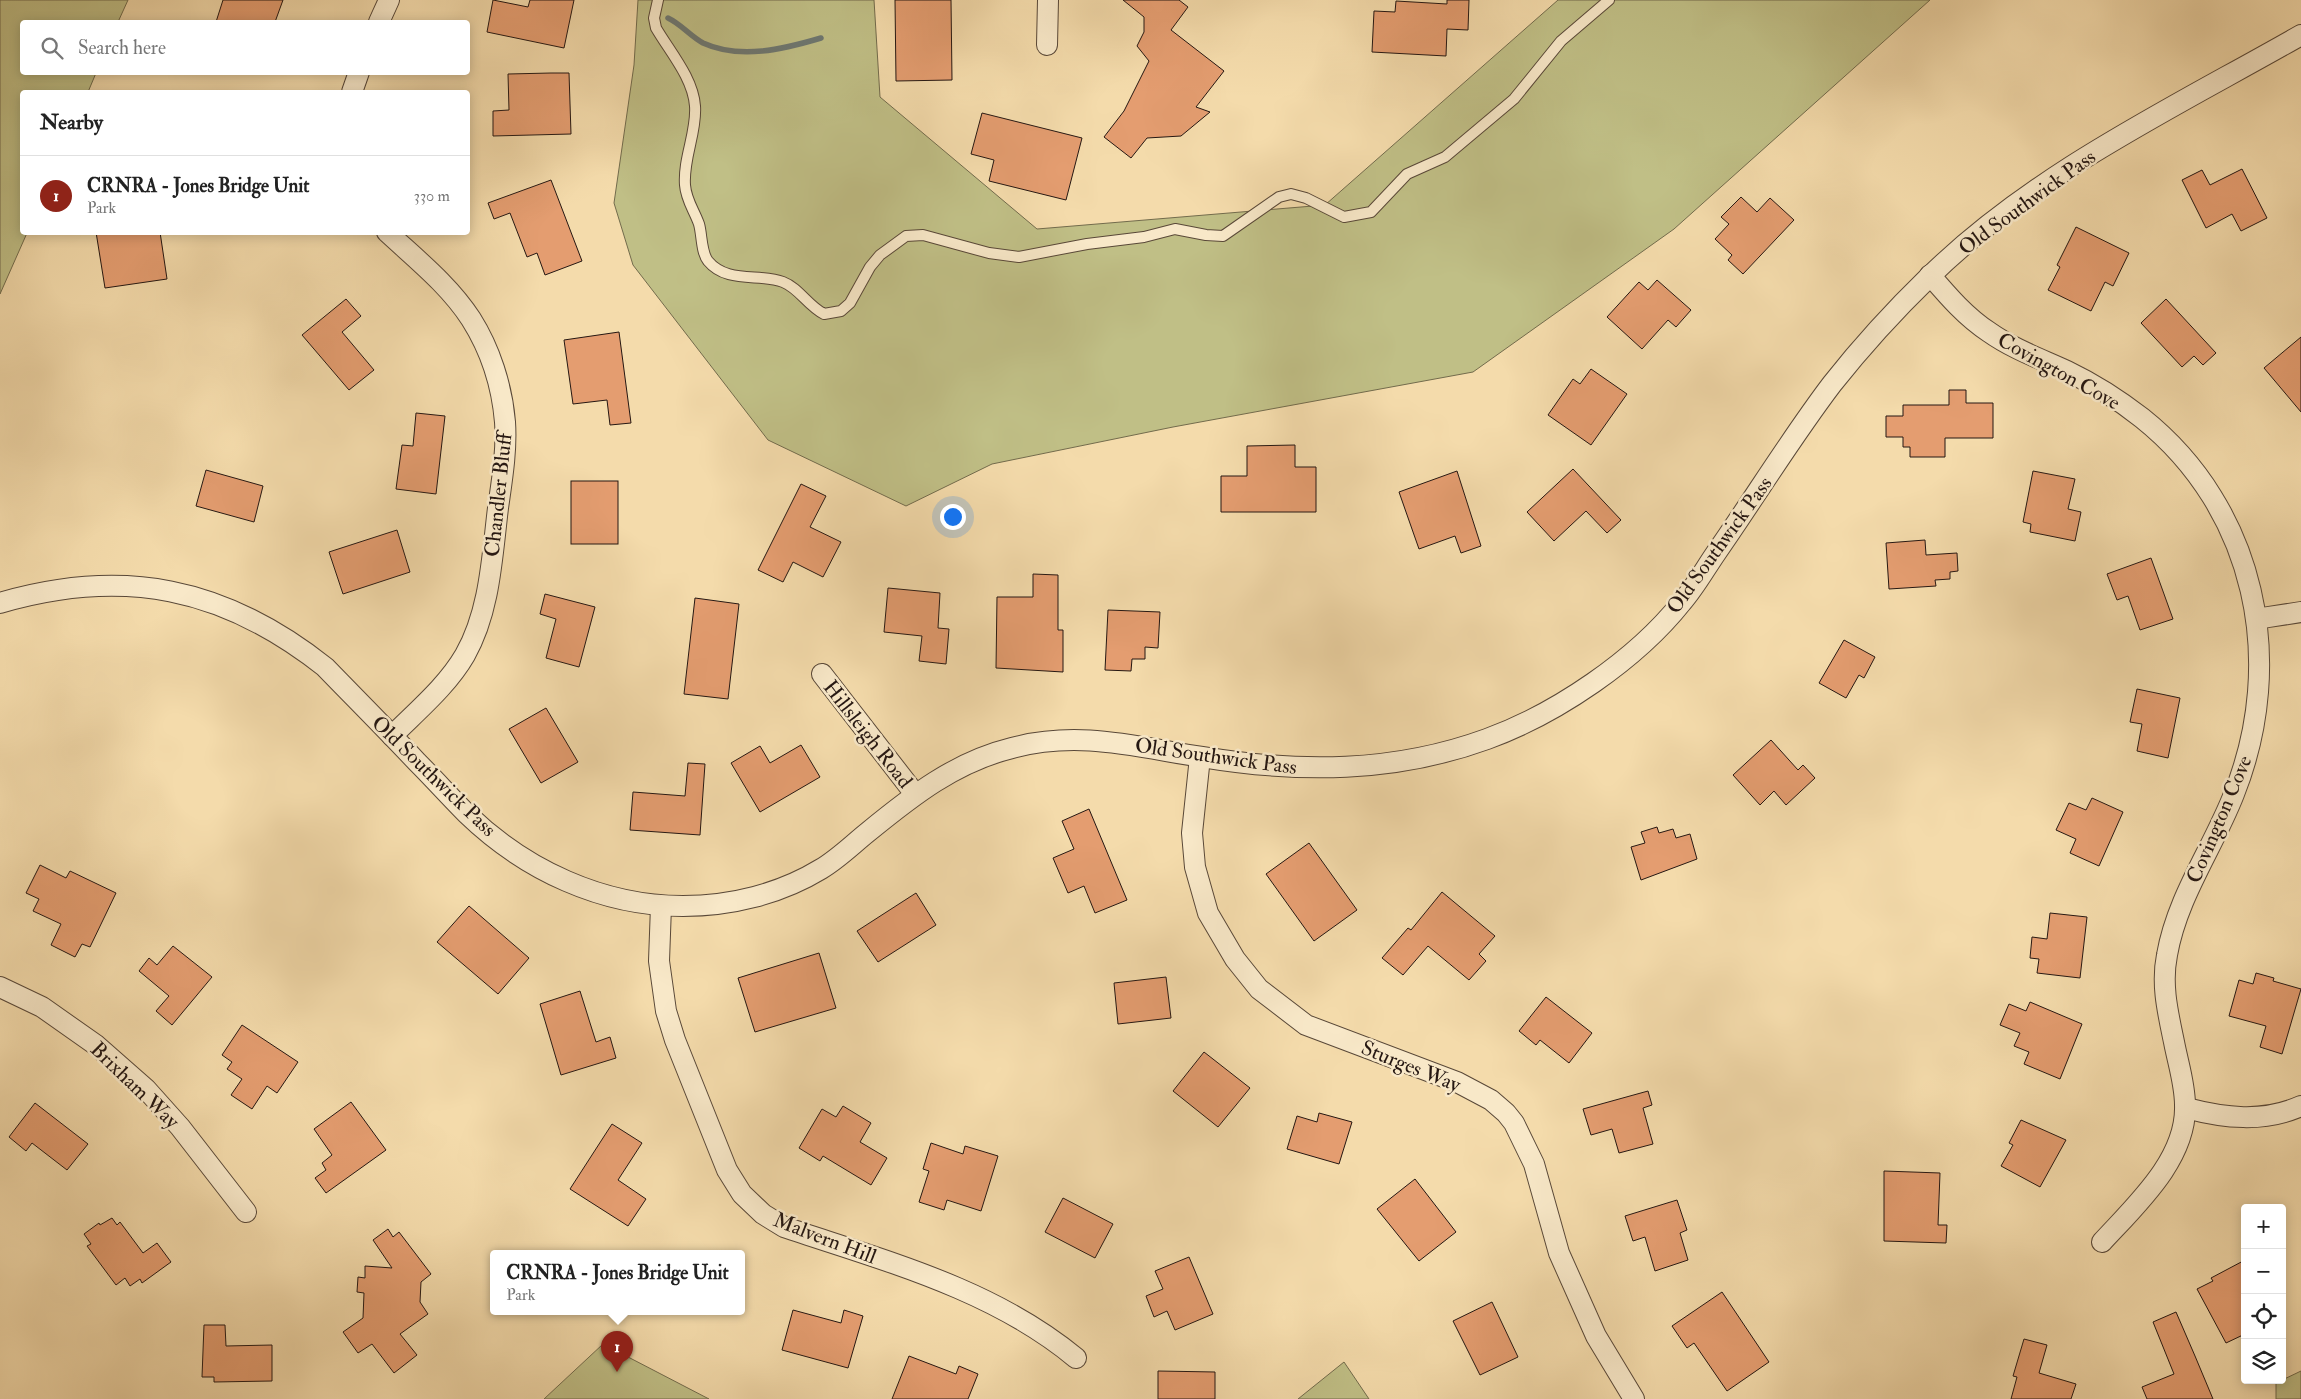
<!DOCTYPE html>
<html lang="en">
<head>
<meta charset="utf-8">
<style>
	body { margin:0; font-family:"IM FELL Double Pica",serif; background:#f6f6f6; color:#222 }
	.controls { position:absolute; right:15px; bottom:15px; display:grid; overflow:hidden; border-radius:5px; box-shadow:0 2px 12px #0003 }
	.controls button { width:45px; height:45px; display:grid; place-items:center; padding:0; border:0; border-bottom:1px solid #e0e0e0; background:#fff; color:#222; font:25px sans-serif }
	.you { position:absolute; left:952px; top:516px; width:18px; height:18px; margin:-12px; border:4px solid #fff; border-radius:50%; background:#1a73e8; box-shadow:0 0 0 8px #1a73e833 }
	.badge { display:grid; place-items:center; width:32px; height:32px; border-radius:50%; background:#8f2418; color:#fff; font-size:16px; font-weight:700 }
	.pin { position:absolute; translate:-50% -41px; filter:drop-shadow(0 1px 2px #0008) }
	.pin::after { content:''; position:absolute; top:26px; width:18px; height:15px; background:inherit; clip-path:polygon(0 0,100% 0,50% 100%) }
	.popup { position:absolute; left:490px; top:1250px; width:255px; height:65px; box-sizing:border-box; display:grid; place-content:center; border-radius:5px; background:#fff; filter:drop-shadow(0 1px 4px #0005); font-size:16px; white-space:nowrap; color:#767676 }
	.popup b { font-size:19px; color:#222 }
	.popup::after { content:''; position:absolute; left:50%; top:100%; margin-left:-10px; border:10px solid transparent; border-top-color:#fff }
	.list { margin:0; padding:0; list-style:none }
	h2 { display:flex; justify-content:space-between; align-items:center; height:65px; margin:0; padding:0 20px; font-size:21px }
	h2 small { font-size:16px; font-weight:400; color:#767676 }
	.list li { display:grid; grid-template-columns:32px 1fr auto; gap:15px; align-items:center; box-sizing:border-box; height:80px; padding:0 20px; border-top:1px solid #e0e0e0 }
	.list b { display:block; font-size:19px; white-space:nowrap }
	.list p { margin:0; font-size:16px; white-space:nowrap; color:#767676 }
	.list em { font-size:16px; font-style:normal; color:#767676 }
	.icon { flex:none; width:28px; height:28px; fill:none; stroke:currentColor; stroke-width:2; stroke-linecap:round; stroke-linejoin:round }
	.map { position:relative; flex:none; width:2301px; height:1399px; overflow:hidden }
	.search { position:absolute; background:#fff; box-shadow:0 2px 12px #0003; left:20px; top:20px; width:450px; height:55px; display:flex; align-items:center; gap:12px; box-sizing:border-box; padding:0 18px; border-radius:5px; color:#767676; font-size:19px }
	.panel { position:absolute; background:#fff; box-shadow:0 2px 12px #0003; left:20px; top:90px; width:450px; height:145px; border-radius:5px }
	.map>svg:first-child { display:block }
	.green { fill:#c0bf86; stroke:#726b4c }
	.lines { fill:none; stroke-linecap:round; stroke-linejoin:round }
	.stream { stroke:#6e7872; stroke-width:5.5 }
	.building { fill:#e49d70; stroke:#251712 }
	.service-casing { stroke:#594838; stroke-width:12 }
	.minor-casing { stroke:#594838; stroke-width:22 }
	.service { stroke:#f8e8c8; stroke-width:10 }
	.minor { stroke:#f8e8c8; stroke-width:20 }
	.labels { text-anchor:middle; stroke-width:5; stroke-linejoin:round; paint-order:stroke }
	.street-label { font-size:21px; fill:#251712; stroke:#f8e8c8 }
</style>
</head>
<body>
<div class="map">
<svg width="2301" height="1399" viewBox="0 0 2301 1399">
	<rect width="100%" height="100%" fill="#f4dbab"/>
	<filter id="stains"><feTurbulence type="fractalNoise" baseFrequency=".004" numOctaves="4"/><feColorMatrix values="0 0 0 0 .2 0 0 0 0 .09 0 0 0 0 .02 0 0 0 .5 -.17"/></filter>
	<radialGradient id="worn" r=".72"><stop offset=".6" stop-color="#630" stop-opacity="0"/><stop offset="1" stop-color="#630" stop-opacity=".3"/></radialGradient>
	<!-- green -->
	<g class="green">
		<polygon points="0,0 128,0 118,22 22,22 22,72 96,73 88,92 22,92 22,232 27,233 0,294"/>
		<polygon points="638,0 874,0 880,97 1037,229 1325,205 1558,0 1930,0 1674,229 1473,372 1173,427 992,464 906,506 768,440 633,265 614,203 634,65"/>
		<polygon points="603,1344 709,1399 544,1399"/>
		<polygon points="1344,1362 1369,1399 1298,1399"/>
		<polygon points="2301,1371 2301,1399 2276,1399 2276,1383"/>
	</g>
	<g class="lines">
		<!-- stream -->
		<path class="stream" d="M 668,18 C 681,24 690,36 703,43 C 740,60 784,49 821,38"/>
	</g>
	<!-- building -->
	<g class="building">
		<polygon points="223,0 283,0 275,22 216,22"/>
		<polygon points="493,0 528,7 530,0 574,0 564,48 487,32"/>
		<polygon points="895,0 951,0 952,80 896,81"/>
		<polygon points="1123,0 1179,0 1188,7 1171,30 1224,71 1196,107 1210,112 1181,136 1147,138 1131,158 1104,137 1124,111 1149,61 1137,46 1144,32 1144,17"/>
		<polygon points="1447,0 1469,0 1468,30 1447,29 1446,56 1372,52 1374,11 1395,12 1396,1 1447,4"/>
		<polygon points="551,73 569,73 571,134 493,136 493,111 509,110 508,74"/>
		<polygon points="982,113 1082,138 1066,200 989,181 994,160 971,154"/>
		<polygon points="2242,169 2267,218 2241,231 2232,214 2206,228 2182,180 2202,170 2210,185"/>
		<polygon points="551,180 582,261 545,275 537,253 527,257 510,213 494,219 488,203"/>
		<polygon points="1741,197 1757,212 1770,198 1794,220 1743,274 1728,260 1732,255 1715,239 1729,224 1721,217"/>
		<polygon points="2076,227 2129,253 2113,286 2105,282 2091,311 2048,290 2060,267 2057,265"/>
		<polygon points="96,232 160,232 167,279 105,288"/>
		<polygon points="1657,280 1691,310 1676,327 1668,320 1642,349 1607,317 1639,282 1648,290"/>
		<polygon points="346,299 361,316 342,332 374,370 349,390 302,335"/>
		<polygon points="2166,299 2216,353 2203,365 2194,356 2182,367 2141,323"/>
		<polygon points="619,332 631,423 610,425 607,400 573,404 564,340"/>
		<polygon points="2301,337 2301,412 2264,368"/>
		<polygon points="1591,369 1627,394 1591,445 1548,415 1573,379 1580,384"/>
		<polygon points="1949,390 1966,390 1966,403 1993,403 1993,438 1945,438 1945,457 1910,457 1910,447 1903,447 1903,437 1886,437 1886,416 1903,416 1903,405 1949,405"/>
		<polygon points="416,413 445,416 436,494 396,489 402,445 413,446"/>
		<polygon points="1295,445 1295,467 1316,467 1316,512 1221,512 1221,476 1247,476 1247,446"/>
		<polygon points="1573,469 1621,520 1607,533 1586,511 1554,541 1527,512"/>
		<polygon points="206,470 263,486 254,522 196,506"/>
		<polygon points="1457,471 1481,546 1461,553 1455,536 1419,549 1399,492"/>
		<polygon points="2033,471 2075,479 2068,509 2081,512 2075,541 2030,532 2031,524 2023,522"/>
		<rect x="571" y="481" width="47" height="63"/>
		<polygon points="801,484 826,496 810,527 841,542 823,577 793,562 783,582 758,570"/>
		<polygon points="397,530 410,572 343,594 329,552"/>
		<polygon points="1925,540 1926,555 1957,553 1958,571 1950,572 1950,579 1935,580 1936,586 1889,589 1886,543"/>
		<polygon points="2151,558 2173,619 2140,630 2128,596 2117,600 2107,574"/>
		<polygon points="1033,574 1058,575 1058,630 1063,630 1063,672 996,668 997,597 1033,597"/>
		<polygon points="888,588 940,593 938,628 949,629 946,664 919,661 922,636 884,632"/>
		<polygon points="545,594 595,607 579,667 546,658 556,619 540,614"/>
		<polygon points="695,598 739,604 728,699 684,694"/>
		<polygon points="1108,610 1160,612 1158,648 1145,647 1145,659 1132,659 1131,671 1105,670"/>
		<polygon points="1844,640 1875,657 1864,678 1859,675 1846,698 1819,683"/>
		<polygon points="2137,689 2180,698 2168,758 2137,751 2142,724 2130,722"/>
		<polygon points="546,708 578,762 541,783 509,729"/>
		<polygon points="1771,740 1798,770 1803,765 1815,778 1786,805 1774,791 1760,805 1733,775"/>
		<polygon points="801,745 820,777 760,812 731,763 760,746 770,763"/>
		<polygon points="688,763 705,764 700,835 630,830 633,792 685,796"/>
		<polygon points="2092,798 2123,812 2099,866 2070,853 2076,839 2056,830 2069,803 2086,810"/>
		<polygon points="1089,809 1127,900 1095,913 1084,886 1068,893 1053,858 1074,849 1062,821"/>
		<polygon points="1657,827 1659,833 1673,829 1676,838 1690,834 1697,859 1641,880 1631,847 1645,843 1641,832"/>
		<polygon points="1309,843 1357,910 1314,941 1266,874"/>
		<polygon points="40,865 66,878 70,871 116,893 90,947 82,944 75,957 51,945 61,924 33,911 39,899 26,893"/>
		<polygon points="1442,892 1495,936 1479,954 1486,961 1469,980 1428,946 1403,975 1382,958 1408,928 1411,930"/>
		<polygon points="916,893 936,925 878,962 857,931"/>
		<polygon points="469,906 529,958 498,994 437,942"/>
		<polygon points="2050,913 2087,917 2080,978 2037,973 2039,959 2030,958 2032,937 2047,939"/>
		<polygon points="173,946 212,977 172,1025 156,1011 169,996 139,971 149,958 157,965"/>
		<polygon points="819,953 836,1008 755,1032 738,978"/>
		<polygon points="2256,973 2274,978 2273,981 2301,989 2282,1054 2260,1047 2266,1026 2229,1016 2239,980 2253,984"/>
		<polygon points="1166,977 1171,1018 1118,1024 1114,983"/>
		<polygon points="580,991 596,1042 610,1037 616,1058 561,1075 540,1004"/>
		<polygon points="1546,997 1592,1033 1569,1063 1540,1040 1536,1045 1519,1031"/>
		<polygon points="2030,1002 2082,1024 2060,1079 2024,1064 2029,1052 2014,1046 2020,1033 2000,1025 2009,1004 2026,1011"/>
		<polygon points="242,1025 298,1062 277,1093 267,1086 252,1109 231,1095 242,1079 227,1069 232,1062 222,1055"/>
		<polygon points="1204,1052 1250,1088 1218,1127 1173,1091"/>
		<polygon points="1648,1091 1652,1105 1643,1108 1653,1144 1619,1153 1612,1129 1591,1135 1583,1109"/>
		<polygon points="351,1102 386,1150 326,1193 315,1178 326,1170 322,1163 332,1155 314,1129"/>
		<polygon points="35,1103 88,1144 67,1170 32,1143 26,1151 9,1137"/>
		<polygon points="843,1106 871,1123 860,1142 887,1158 871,1185 823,1156 820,1161 799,1148 822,1109 836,1117"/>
		<polygon points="1319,1113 1352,1122 1339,1164 1287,1149 1297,1116 1317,1122"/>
		<polygon points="2021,1120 2066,1140 2040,1187 2001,1166 2013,1145 2009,1143"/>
		<polygon points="612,1124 642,1143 618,1180 646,1199 628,1226 570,1189"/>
		<polygon points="931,1143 963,1154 965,1146 998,1156 981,1211 947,1200 944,1210 919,1202 929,1171 923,1169"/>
		<polygon points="1884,1171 1940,1173 1938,1225 1947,1225 1946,1243 1884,1241"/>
		<polygon points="1415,1179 1456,1232 1419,1261 1377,1209"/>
		<polygon points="1063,1198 1113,1224 1095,1258 1045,1232"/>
		<polygon points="1677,1200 1687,1230 1680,1233 1688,1260 1655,1271 1645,1237 1633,1241 1625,1216"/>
		<polygon points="112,1218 117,1225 120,1222 143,1253 157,1243 171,1262 142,1283 140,1279 130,1286 125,1278 116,1285 87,1246 91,1244 84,1234 99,1223 100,1225"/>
		<polygon points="388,1229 393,1237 399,1232 431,1274 421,1282 420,1302 428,1314 400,1334 417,1355 394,1373 372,1344 358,1353 343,1332 363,1318 364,1293 357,1292 358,1277 365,1278 365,1266 392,1268 373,1240"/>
		<polygon points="1189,1257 1213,1314 1175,1330 1167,1311 1154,1317 1146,1296 1163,1289 1155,1271"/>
		<polygon points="2245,1260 2245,1334 2226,1343 2197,1289 2213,1281 2211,1278"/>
		<polygon points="1722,1292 1769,1362 1727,1391 1694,1343 1687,1348 1672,1326"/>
		<polygon points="1492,1302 1518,1357 1480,1375 1453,1321"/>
		<polygon points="793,1310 841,1323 844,1310 863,1316 848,1368 782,1350"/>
		<polygon points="2176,1312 2195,1356 2213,1399 2147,1399 2142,1387 2174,1374 2153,1322"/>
		<polygon points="204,1325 225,1325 226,1346 272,1345 272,1381 214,1382 214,1377 202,1377"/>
		<polygon points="2024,1339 2047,1345 2039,1373 2076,1384 2071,1399 2011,1399 2017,1377 2013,1376"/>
		<polygon points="909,1356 956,1374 959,1366 978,1374 968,1399 892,1399"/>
		<polygon points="1158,1371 1215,1372 1215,1399 1158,1399"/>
	</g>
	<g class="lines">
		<defs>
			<path id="service" d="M 658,0 L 654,18 L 656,28 C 670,52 693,78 695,106 C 697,132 683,158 685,185 C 686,200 694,210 699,224 C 702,234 701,252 708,261 C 727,284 759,273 783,282 C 799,288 808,306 824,314 L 841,311 L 850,303 L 870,267 L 880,255 L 906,236 L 923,235 L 989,253 L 1019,257 L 1087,244 L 1144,237 L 1175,229 L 1206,235 L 1223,236 L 1279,197 L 1291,194 L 1306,198 L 1344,217 L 1371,212 L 1407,174 L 1445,157 L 1514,99 L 1561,41 L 1609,0"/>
			<g id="minor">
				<polyline points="379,22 389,0"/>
				<polyline points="1047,45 1048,0"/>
				<polyline points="352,92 359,72"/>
				<path d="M 387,232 C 416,259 449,285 471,319 C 490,349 502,386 505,422 C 507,450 502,480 498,508 C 492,557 490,611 465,655 C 447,686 418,710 392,736"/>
				<path d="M 1930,275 C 1948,296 1966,317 1989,332 C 2013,349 2041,359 2067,371 C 2094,384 2119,400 2142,418 C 2256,509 2287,661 2234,794 C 2213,848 2177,897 2167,955 C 2161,985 2168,1013 2174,1042 C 2178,1063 2185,1084 2185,1105 C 2187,1159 2136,1205 2102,1242"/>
				<path d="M 0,603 C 123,567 224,587 325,667 C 356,699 387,730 417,762 C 434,779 450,797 467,814 C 525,870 602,906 683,906 C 731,906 780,894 821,869 C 838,859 853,844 868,832 C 912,796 955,762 1012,748 C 1079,730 1136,747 1202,757 C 1299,773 1394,773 1487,739 C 1556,714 1636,660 1682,602 C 1695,587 1705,569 1716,553 C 1755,497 1791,438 1832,384 C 1862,346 1894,311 1929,277 C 2035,173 2173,108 2301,35"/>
				<polyline points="2257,617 2262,618 2301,612"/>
				<polyline points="822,674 915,794"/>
				<polyline points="1200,757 1192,833 1195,867 1208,913 1235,959 1259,989 1306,1025 1457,1082 1491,1100 1506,1113 1514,1123 1534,1164 1559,1253 1596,1336 1634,1399"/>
				<path d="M 661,906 L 659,961 L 666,1011 L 675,1040 L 727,1170 L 742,1194 L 763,1214 L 784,1227 C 885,1261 993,1289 1076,1358"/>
				<polyline points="0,987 42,1007 96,1045 146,1089 180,1127 246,1212"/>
				<path d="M 2186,1108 C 2224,1118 2263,1123 2301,1106"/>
			</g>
		</defs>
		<!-- service casing -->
		<use href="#service" class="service-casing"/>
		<!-- minor casing -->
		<use href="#minor" class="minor-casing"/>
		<!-- service -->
		<use href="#service" class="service"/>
		<!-- minor -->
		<use href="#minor" class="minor"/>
	</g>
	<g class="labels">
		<!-- street labels -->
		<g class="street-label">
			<text transform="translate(2027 202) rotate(-36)" y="7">Old Southwick Pass</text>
			<text transform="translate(2059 371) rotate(29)" y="7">Covington Cove</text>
			<text transform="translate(498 495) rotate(-84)" y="7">Chandler Bluff</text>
			<text transform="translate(1719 545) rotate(-54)" y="7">Old Southwick Pass</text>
			<text transform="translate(868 734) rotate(52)" y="7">Hillsleigh Road</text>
			<text transform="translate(1216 756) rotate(8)" y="7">Old Southwick Pass</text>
			<text transform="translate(434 776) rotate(44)" y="7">Old Southwick Pass</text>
			<text transform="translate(2219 819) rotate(-67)" y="7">Covington Cove</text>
			<text transform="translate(1411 1066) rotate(22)" y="7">Sturges Way</text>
			<text transform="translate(135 1085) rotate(44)" y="7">Brixham Way</text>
			<text transform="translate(825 1238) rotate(21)" y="7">Malvern Hill</text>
		</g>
	</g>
	<rect width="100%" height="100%" filter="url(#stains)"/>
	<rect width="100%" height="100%" fill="url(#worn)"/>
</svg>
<div class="controls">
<button>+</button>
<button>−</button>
<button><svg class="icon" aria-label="locate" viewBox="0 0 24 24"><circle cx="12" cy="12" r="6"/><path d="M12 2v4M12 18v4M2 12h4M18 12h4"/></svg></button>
<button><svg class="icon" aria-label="layers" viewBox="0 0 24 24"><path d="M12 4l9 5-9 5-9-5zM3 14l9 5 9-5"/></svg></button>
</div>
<div class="you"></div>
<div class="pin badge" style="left:617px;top:1372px">1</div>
<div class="popup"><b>CRNRA - Jones Bridge Unit</b>Park</div>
<div class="search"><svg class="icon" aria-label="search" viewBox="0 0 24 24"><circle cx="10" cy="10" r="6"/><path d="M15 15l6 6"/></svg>Search here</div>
<section class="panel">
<h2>Nearby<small></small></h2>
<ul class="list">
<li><span class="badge">1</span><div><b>CRNRA - Jones Bridge Unit</b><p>Park</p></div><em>330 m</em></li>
</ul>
</section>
</div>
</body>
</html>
